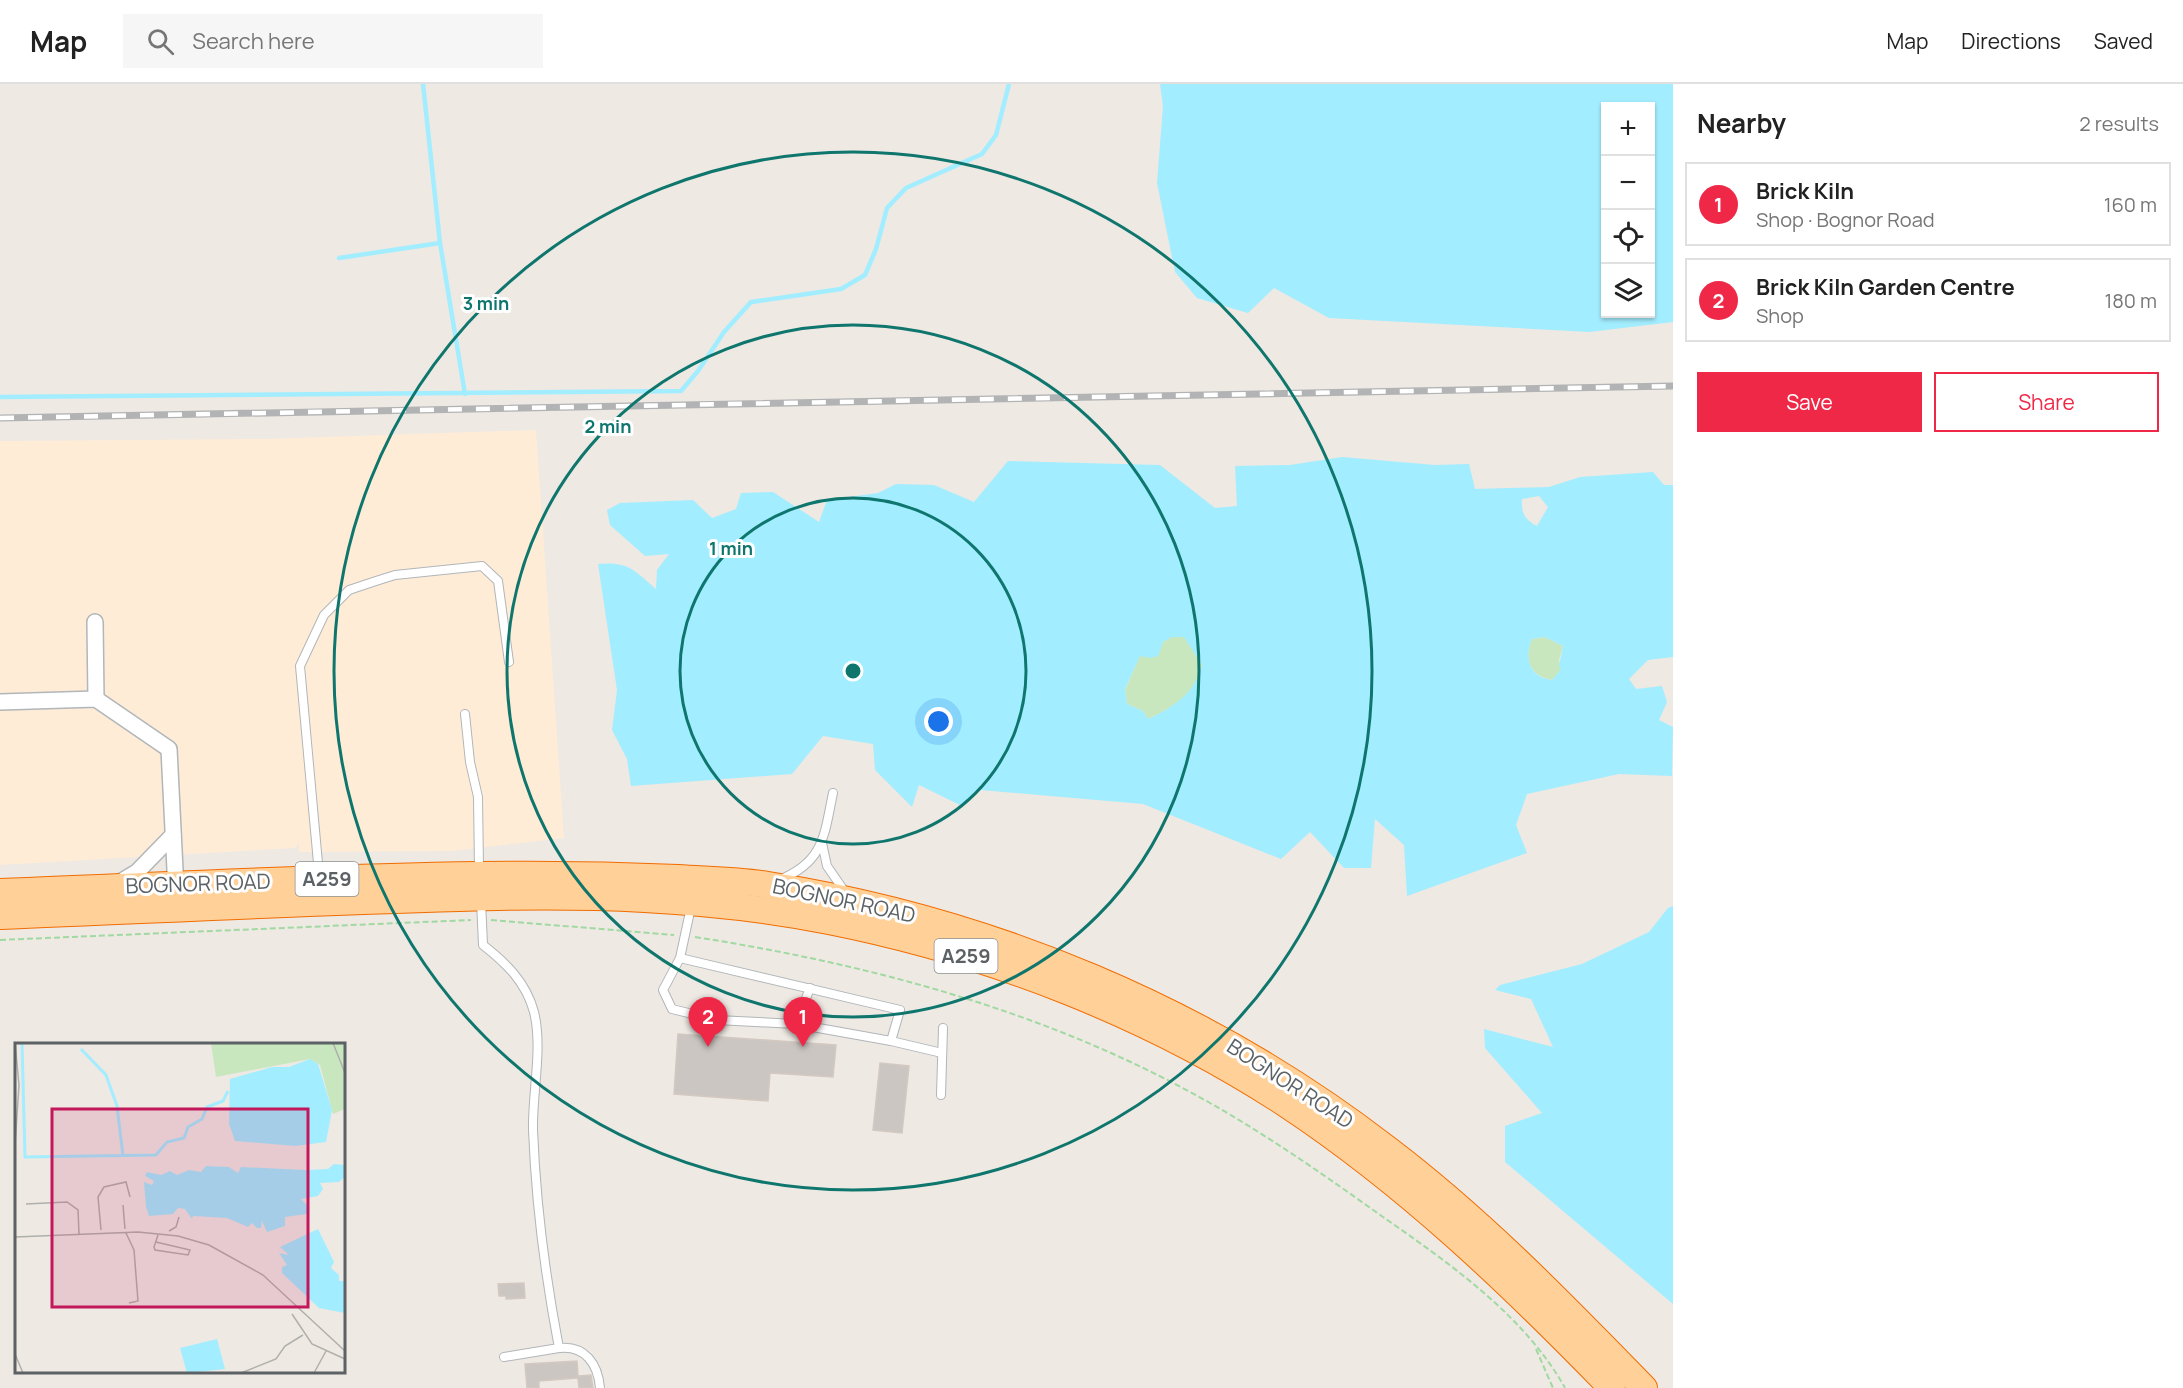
<!DOCTYPE html>
<html lang="en">
<head>
<meta charset="utf-8">
<style>
	body { margin:0; font-family:Manrope,sans-serif; background:#f6f6f6; color:#222 }
	.controls { position:absolute; right:18px; top:18px; display:grid; overflow:hidden; border-radius:0px; box-shadow:0 2px 4px #0004 }
	.controls button { width:54px; height:54px; display:grid; place-items:center; padding:0; border:0; border-bottom:2px solid #e0e0e0; background:#fff; color:#222; font:30px sans-serif }
	.you { position:absolute; left:939px; top:638px; width:21px; height:21px; margin:-15px; border:4px solid #fff; border-radius:50%; background:#1a73e8; box-shadow:0 0 0 9px #1a73e833 }
	.badge { display:grid; place-items:center; width:39px; height:39px; border-radius:50%; background:#ef2848; color:#fff; font-size:20px; font-weight:700 }
	.pin { position:absolute; translate:-50% -50px; filter:drop-shadow(0 2px 3px #0008) }
	.pin::after { content:''; position:absolute; top:32px; width:21px; height:18px; background:inherit; clip-path:polygon(0 0,100% 0,50% 100%) }
	.list { margin:0; padding:0; list-style:none }
	h2 { display:flex; justify-content:space-between; align-items:center; height:78px; margin:0; padding:0 24px; font-size:26px }
	h2 small { font-size:20px; font-weight:400; color:#767676 }
	.list li { display:grid; grid-template-columns:39px 1fr auto; gap:18px; align-items:center; box-sizing:border-box; height:84px; margin:0 12px 12px; padding:0 12px; border:2px solid #e0e0e0; border-radius:0px }
	.list b { display:block; font-size:22px; white-space:nowrap }
	.list p { margin:0; font-size:20px; white-space:nowrap; color:#767676 }
	.list em { font-size:20px; font-style:normal; color:#767676 }
	.actions { display:flex; gap:12px; padding:18px 24px }
	.actions a { flex:1; padding:14px 0; border:2px solid #ef2848; border-radius:0px; text-align:center; font-size:21px; color:#ef2848 }
	.actions .main { background:#ef2848; color:#fff }
	.icon { flex:none; width:33px; height:33px; fill:none; stroke:currentColor; stroke-width:2; stroke-linecap:round; stroke-linejoin:round }
	.map { position:relative; flex:none; width:1673px; height:1304px; overflow:hidden }
	header { display:flex; align-items:center; gap:36px; box-sizing:border-box; height:84px; padding:0 30px; background:#fff; border-bottom:2px solid #e0e0e0 }
	header strong { font-size:28px }
	nav { display:flex; gap:33px; margin-inline-start:auto; font-size:21px }
	.search { width:420px; height:54px; background:#f6f6f6; display:flex; align-items:center; gap:15px; box-sizing:border-box; padding:0 21px; border-radius:0px; color:#767676; font-size:22px }
	main { display:flex }
	aside { flex:1; background:#fff }
	.map>svg:first-child { display:block }
	.commercial { fill:#ffecd7 }
	.green { fill:#c8e7be }
	.water { fill:#a2edff; fill-rule:evenodd }
	.lines { fill:none; stroke-linecap:round; stroke-linejoin:round }
	.stream { stroke:#a2edff; stroke-width:4.5 }
	.building { fill:#cbc6c2; stroke:#d3c9c1; stroke-width:1.5 }
	.service-casing { stroke:#b1b6b9; stroke-width:10 }
	.minor-casing { stroke:#b1b6b9; stroke-width:18 }
	.trunk-casing { stroke:#f16c00; stroke-width:28 }
	.path { stroke:#a1d9a2; stroke-width:2; stroke-dasharray:6 3; stroke-linecap:butt }
	.service { stroke:#fff; stroke-width:8 }
	.minor { stroke:#fff; stroke-width:15 }
	.trunk { stroke:#ffd098; stroke-width:26 }
	.rail-casing { stroke:#b2b3b4; stroke-width:7 }
	.rail { stroke:#fff; stroke-width:4.5; stroke-dasharray:14; stroke-linecap:butt }
	.ring { fill:none; stroke:#0f766e; stroke-width:3 }
	.labels { text-anchor:middle; stroke-width:6; stroke-linejoin:round; paint-order:stroke }
	.shield { fill:#fff; stroke:#8c9092; stroke-width:1.5 }
	.shield-label { font-size:20px; font-weight:bold; fill:#5b6164 }
	.street-label { font-size:21px; fill:#5b6164; stroke:#fff }
	.inset-river { fill:none; stroke:#a2edff; stroke-width:3 }
	.inset-road { fill:none; stroke:#afafac; stroke-width:1.5 }
	.view { fill:#c2185b; fill-opacity:0.15; stroke:#c2185b; stroke-width:3 }
	.inset-edge { fill:none; stroke:#5b6164; stroke-width:3 }
	.centre { fill:#0f766e; stroke:#fff; stroke-width:3 }
	.ring-label { font-size:18px; text-anchor:middle; font-weight:bold; fill:#0f766e; stroke:#fff; stroke-width:6; stroke-linejoin:round; paint-order:stroke }
</style>
</head>
<body>
<header>
<strong>Map</strong>
<div class="search"><svg class="icon" aria-label="search" viewBox="0 0 24 24"><circle cx="10" cy="10" r="6"/><path d="M15 15l6 6"/></svg>Search here</div>
<nav><a>Map</a><a>Directions</a><a>Saved</a></nav>
</header>
<main>
<div class="map">
<svg width="1673" height="1304" viewBox="0 0 1673 1304">
	<rect width="100%" height="100%" fill="#eee9e3"/>
	<!-- commercial -->
	<polygon class="commercial" points="536,346 564,754 452,767 299,768 299,759 295,764 0,781 0,357 266,355"/>
	<!-- green -->
	<g class="green">
		<path d="M 1172,553 L 1184,553 L 1203,581 C 1194,611 1175,622 1148,635 L 1143,627 L 1127,620 L 1125,606 L 1140,571 L 1150,574 L 1163,558 Z"/>
		<path d="M 1545,553 L 1563,562 L 1559,576 L 1562,584 L 1552,596 C 1529,592 1524,574 1532,555 Z"/>
	</g>
	<!-- water -->
	<g class="water">
		<path d="M 1160,0 L 1673,0 L 1673,238 L 1589,248 L 1329,234 L 1274,204 L 1248,229 L 1197,214 L 1175,188 L 1157,99 L 1163,22 ZM 1606,22 L 1650,22 L 1650,230 L 1606,230 Z"/>
		<path d="M 1342,373 L 1435,381 L 1469,380 L 1475,405 L 1549,403 L 1580,393 L 1653,388 L 1664,401 L 1673,401 L 1673,573 L 1648,576 L 1629,595 L 1636,605 L 1662,602 L 1667,618 L 1659,636 L 1673,643 L 1672,692 L 1619,690 L 1527,710 L 1516,741 L 1527,769 L 1407,812 L 1404,761 L 1375,735 L 1371,784 L 1344,784 L 1310,748 L 1281,775 L 1143,720 L 981,706 L 962,722 L 919,701 L 912,723 L 875,686 L 873,660 L 823,652 L 792,690 L 631,702 L 627,675 L 612,646 L 617,606 L 598,480 C 628,477 634,486 656,505 L 657,486 L 669,470 L 645,472 L 610,441 L 607,426 L 620,419 L 693,416 L 712,434 L 736,425 L 741,409 L 773,408 L 819,438 L 827,416 L 878,409 L 896,400 L 934,401 L 974,418 L 1008,377 L 1160,381 L 1215,424 L 1237,422 L 1235,382 L 1290,381 ZM 1539,412 L 1548,423 L 1537,442 C 1525,436 1521,429 1522,415 ZM 1172,553 L 1184,553 L 1202,581 C 1195,609 1174,623 1148,635 L 1143,627 L 1127,620 L 1125,605 L 1140,572 L 1150,574 L 1158,572 L 1163,558 ZM 1545,553 L 1563,562 L 1559,582 L 1561,585 L 1552,596 C 1529,593 1524,574 1532,555 Z"/>
		<polygon points="1673,822 1673,1220 1505,1078 1505,1042 1542,1029 1485,964 1484,945 1553,963 1531,915 1495,906 1500,901 1582,880 1649,848 1668,824"/>
	</g>
	<g class="lines">
		<!-- stream -->
		<g class="stream">
			<polyline points="423,0 440,159 465,310"/>
			<polyline points="339,174 440,159"/>
			<polyline points="0,313 681,307 698,287 724,248 751,218 841,205 865,191 876,165 887,124 906,104 982,70 996,51 1009,0"/>
		</g>
	</g>
	<!-- building -->
	<g class="building">
		<polygon points="678,950 836,961 833,993 770,989 768,1017 674,1010"/>
		<polygon points="880,979 909,982 902,1049 873,1046"/>
		<polygon points="524,1199 525,1214 506,1215 506,1212 499,1212 498,1200"/>
		<polygon points="577,1277 578,1292 591,1291 593,1304 579,1304 578,1294 539,1297 539,1304 527,1304 525,1280"/>
	</g>
	<g class="lines">
		<defs>
			<g id="service">
				<polyline points="465,630 470,678 478,713 479,786"/>
				<polyline points="822,759 827,782 845,808"/>
				<polyline points="319,790 300,582 324,531 349,506 376,497 395,491 482,482 498,497 509,578"/>
				<path d="M 779,796 C 824,778 824,752 833,709"/>
				<path d="M 481,817 L 483,861 C 506,879 526,898 534,928 C 543,964 532,1010 533,1046 C 536,1121 545,1191 559,1264 L 504,1273"/>
				<polyline points="680,874 900,926 891,957 796,940 717,936 672,925 663,906 680,874 691,823"/>
				<polyline points="796,940 810,904"/>
				<polyline points="891,957 942,969"/>
				<polyline points="941,1011 943,944"/>
				<path d="M 559,1264 C 585,1261 598,1280 600,1304"/>
			</g>
			<g id="minor">
				<polyline points="95,538 96,615"/>
				<polyline points="0,618 96,615 169,665 176,806"/>
				<polyline points="117,800 137,788 173,751"/>
			</g>
			<g id="trunk">
				<path d="M 0,808 C 160,802 319,793 479,791 C 546,790 612,791 678,794 C 708,796 739,796 768,801 C 991,836 1207,926 1386,1064 C 1480,1135 1562,1220 1644,1304"/>
				<path d="M 0,832 C 153,826 306,818 459,814 C 582,810 708,813 829,837 C 990,869 1148,930 1286,1020 C 1407,1100 1511,1200 1612,1304"/>
			</g>
		</defs>
		<!-- service casing -->
		<use href="#service" class="service-casing"/>
		<!-- minor casing -->
		<use href="#minor" class="minor-casing"/>
		<!-- trunk casing -->
		<use href="#trunk" class="trunk-casing"/>
		<!-- path -->
		<g class="path">
			<polyline points="491,836 674,851"/>
			<path d="M 695,853 C 874,881 1052,929 1210,1019 C 1270,1053 1327,1093 1383,1133 C 1449,1179 1525,1232 1565,1304"/>
			<polyline points="0,856 471,836"/>
			<polyline points="1536,1265 1553,1304"/>
		</g>
		<!-- service -->
		<use href="#service" class="service"/>
		<!-- minor -->
		<use href="#minor" class="minor"/>
		<!-- trunk -->
		<use href="#trunk" class="trunk"/>
		<defs>
			<polyline id="rail" points="0,334 1673,302"/>
		</defs>
		<!-- rail casing -->
		<use href="#rail" class="rail-casing"/>
		<!-- rail -->
		<use href="#rail" class="rail"/>
	</g>
	<!-- distance rings -->
	<g class="ring">
		<circle cx="853" cy="587" r="173"/>
		<circle cx="853" cy="587" r="346"/>
		<circle cx="853" cy="587" r="519"/>
	</g>
	<g class="labels">
		<!-- shield labels -->
		<g class="shield">
			<rect x="295.5" y="778" width="63" height="34" rx="4.5"/>
			<rect x="934.5" y="855" width="63" height="34" rx="4.5"/>
		</g>
		<g class="shield-label">
			<text x="327" y="802">A259</text>
			<text x="966" y="879">A259</text>
		</g>
		<!-- street labels -->
		<g class="street-label">
			<text transform="translate(198 800) rotate(-2)" y="7">BOGNOR ROAD</text>
			<text transform="translate(844 817) rotate(12)" y="7">BOGNOR ROAD</text>
			<text transform="translate(1290 1000) rotate(33)" y="7">BOGNOR ROAD</text>
		</g>
	</g>
	<!-- overview -->
	<g transform="translate(15 959)">
		<rect width="330" height="330" fill="#eee9e3"/>
		<path d="M 196,0 L 330,0 L 330,66 L 318,71 L 305,22 L 295,16 L 201,34 Z" fill="#c8e7be"/>
		<path d="M 295,16 L 303,21 L 317,67 L 311,99 L 280,103 L 220,98 L 214,81 L 215,36 L 257,24 L 274,24 ZM 319,121 L 330,122 L 330,134 L 324,139 L 305,140 L 308,146 L 303,153 L 286,156 L 295,165 L 292,171 L 270,174 L 270,183 L 252,189 L 247,178 L 246,185 L 242,185 L 237,180 L 233,184 L 212,175 L 178,173 L 177,176 L 170,166 L 163,165 L 158,171 L 134,173 L 131,164 L 129,139 L 137,142 L 139,138 L 130,133 L 132,129 L 146,132 L 155,128 L 162,132 L 174,127 L 186,129 L 191,123 L 214,124 L 223,130 L 226,124 L 291,127 L 313,126 ZM 303,186 L 319,219 L 316,225 L 324,232 L 324,238 L 330,238 L 330,270 L 304,265 L 267,230 L 267,224 L 272,222 L 264,210 L 274,212 L 265,204 ZM 202,296 L 210,326 L 172,330 L 165,305 Z" fill="#a2edff"/>
		<path class="inset-river" d="M 7,0 L 10,114 L 141,112 L 152,99 L 169,95 L 173,84 L 187,76 L 192,64 L 208,58 L 213,48M 66,6 L 91,32 L 102,63 L 108,113"/>
		<path class="inset-road" d="M 318,0 L 330,30M 0,102 L 4,42 L 0,0M 11,161 L 52,159 L 63,167 L 64,191M 108,162 L 110,186M 86,187 L 83,154 L 89,144 L 111,139 L 115,154M 154,188 L 161,184 L 164,174M 111,190 L 119,207 L 123,258 L 114,260M 0,194 L 123,189 L 163,193 L 194,202 L 248,232 L 330,308M 141,199 L 175,207 L 173,212 L 140,207 L 139,204 L 143,192M 277,271 L 297,301 L 330,316M 0,311 L 8,330M 226,330 L 261,316 L 270,303 L 288,292M 299,330 L 311,308"/>
		<path class="view" d="M 37,66 L 293,66 L 293,264 L 37,264 Z"/>
		<rect width="330" height="330" class="inset-edge"/>
	</g>
	<circle cx="853" cy="587" r="9" class="centre"/>
	<g class="ring-label">
		<text x="486" y="226">3 min</text>
		<text x="608" y="349">2 min</text>
		<text x="731" y="471">1 min</text>
	</g>
</svg>
<div class="controls">
<button>+</button>
<button>−</button>
<button><svg class="icon" aria-label="locate" viewBox="0 0 24 24"><circle cx="12" cy="12" r="6"/><path d="M12 2v4M12 18v4M2 12h4M18 12h4"/></svg></button>
<button><svg class="icon" aria-label="layers" viewBox="0 0 24 24"><path d="M12 4l9 5-9 5-9-5zM3 14l9 5 9-5"/></svg></button>
</div>
<div class="you"></div>
<div class="pin badge" style="left:803px;top:963px">1</div>
<div class="pin badge" style="left:708px;top:963px">2</div>
</div>
<aside>
<h2>Nearby<small>2 results</small></h2>
<ul class="list">
<li><span class="badge">1</span><div><b>Brick Kiln</b><p>Shop · Bognor Road</p></div><em>160 m</em></li>
<li><span class="badge">2</span><div><b>Brick Kiln Garden Centre</b><p>Shop</p></div><em>180 m</em></li>
</ul>
<div class="actions"><a class="main">Save</a><a>Share</a></div>
</aside>
</main>
</body>
</html>
